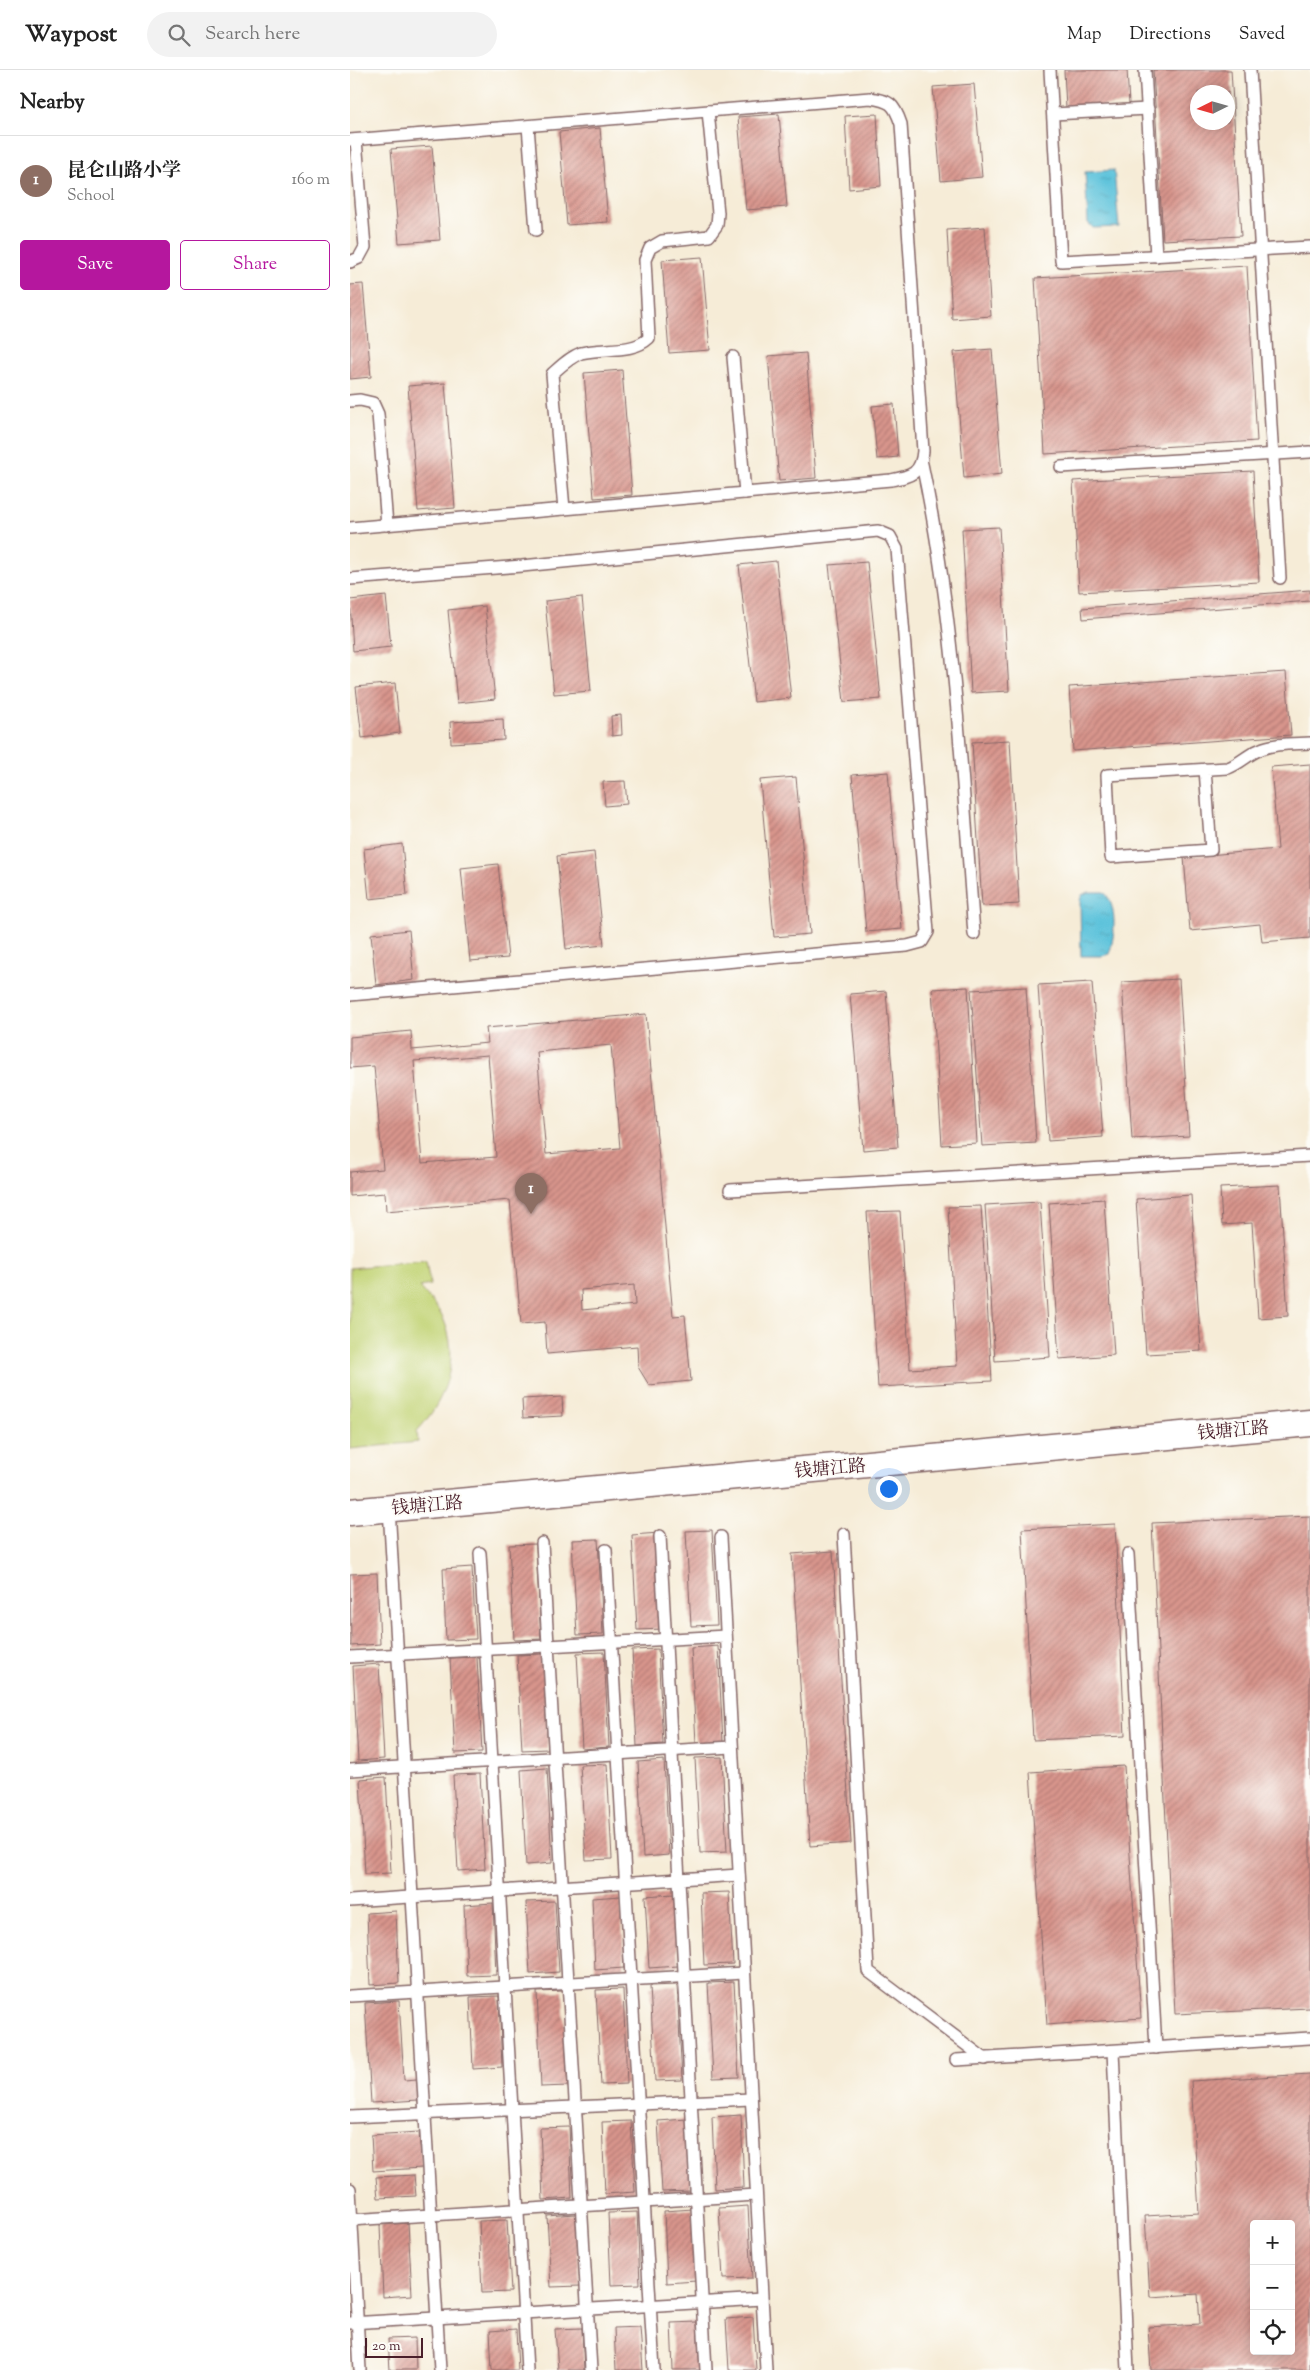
<!DOCTYPE html>
<html lang="en">
<head>
<meta charset="utf-8">
<style>
	body { margin:0; font-family:"Sorts Mill Goudy","Noto Serif SC",serif; background:#f2f2f2; color:#222 }
	.controls { position:absolute; right:15px; bottom:15px; display:grid; overflow:hidden; border-radius:5px; box-shadow:0 2px 12px #0003 }
	.controls button { width:45px; height:45px; display:grid; place-items:center; padding:0; border:0; border-bottom:1px solid #e0e0e0; background:#fff; color:#222; font:25px sans-serif }
	.compass { position:absolute; left:840px; top:15px; width:45px; height:45px; border-radius:50%; background:#fff; box-shadow:0 2px 12px #0003; rotate:265deg }
	.scale { position:absolute; left:15px; bottom:12px; width:58px; box-sizing:border-box; padding-left:5px; border:2px solid #4a1f2b; border-top:0; font-size:14px; line-height:18px; white-space:nowrap; color:#4a1f2b; -webkit-text-stroke:4px #fdfcf7; paint-order:stroke }
	.you { position:absolute; left:538px; top:1418px; width:18px; height:18px; margin:-12px; border:4px solid #fff; border-radius:50%; background:#1a73e8; box-shadow:0 0 0 8px #1a73e833 }
	.badge { display:grid; place-items:center; width:32px; height:32px; border-radius:50%; background:#b5179e; color:#fff; font-size:16px; font-weight:700 }
	.pin { position:absolute; translate:-50% -41px; filter:drop-shadow(0 1px 2px #0008) }
	.pin::after { content:''; position:absolute; top:26px; width:18px; height:15px; background:inherit; clip-path:polygon(0 0,100% 0,50% 100%) }
	.list { margin:0; padding:0; list-style:none }
	h2 { display:flex; justify-content:space-between; align-items:center; height:65px; margin:0; padding:0 20px; font-size:21px }
	h2 small { font-size:16px; font-weight:400; color:#767676 }
	.list li { display:grid; grid-template-columns:32px 1fr auto; gap:15px; align-items:center; box-sizing:border-box; height:90px; padding:0 20px; border-top:1px solid #e0e0e0 }
	.list b { display:block; font-size:19px; white-space:nowrap }
	.list p { margin:0; font-size:16px; white-space:nowrap; color:#767676 }
	.list em { font-size:16px; font-style:normal; color:#767676 }
	.actions { display:flex; gap:10px; padding:15px 20px }
	.actions a { flex:1; padding:11px 0; border:1px solid #b5179e; border-radius:5px; text-align:center; font-size:18px; color:#b5179e }
	.actions .main { background:#b5179e; color:#fff }
	.icon { flex:none; width:28px; height:28px; fill:none; stroke:currentColor; stroke-width:2; stroke-linecap:round; stroke-linejoin:round }
	.map { position:relative; flex:none; width:960px; height:2300px; overflow:hidden }
	header { display:flex; align-items:center; gap:30px; box-sizing:border-box; height:70px; padding:0 25px; background:#fff; border-bottom:1px solid #e0e0e0 }
	header strong { font-size:24px }
	nav { display:flex; gap:28px; margin-inline-start:auto; font-size:18px }
	.search { width:350px; height:45px; background:#f2f2f2; display:flex; align-items:center; gap:12px; box-sizing:border-box; padding:0 18px; border-radius:28px; color:#767676; font-size:19px }
	main { display:flex }
	aside { flex:1; background:#fff }
	.map>svg:first-child { display:block }
	.pitch { fill:#c3d477; stroke:#867a51 }
	.water { fill:url(#water-ripples); stroke:#547183 }
	.building { fill:url(#building-hatch); fill-rule:evenodd }
	.lines { fill:none; stroke-linecap:round; stroke-linejoin:round }
	.service-casing { stroke:#866767; stroke-width:14 }
	.tertiary-casing { stroke:#866767; stroke-width:29 }
	.service { stroke:#fff; stroke-width:11 }
	.tertiary { stroke:#fff; stroke-width:26 }
	.labels { text-anchor:middle; stroke-width:4; stroke-linejoin:round; paint-order:stroke }
	.street-label { font-size:18px; fill:#4a1f2b; stroke:#fdfcf7 }
</style>
</head>
<body>
<header>
<strong>Waypost</strong>
<div class="search"><svg class="icon" aria-label="search" viewBox="0 0 24 24"><circle cx="10" cy="10" r="6"/><path d="M15 15l6 6"/></svg>Search here</div>
<nav><a>Map</a><a>Directions</a><a>Saved</a></nav>
</header>
<main>
<aside>
<h2>Nearby<small></small></h2>
<ul class="list">
<li><span class="badge" style="background:#8d6e63">1</span><div><b>昆仑山路小学</b><p>School</p></div><em>160 m</em></li>
</ul>
<div class="actions"><a class="main">Save</a><a>Share</a></div>
</aside>
<div class="map">
<svg width="960" height="2300" viewBox="0 0 960 2300">
	<defs>
		<pattern id="water-ripples" width="26" height="14" patternUnits="userSpaceOnUse" patternTransform="scale(1.25)"><rect width="26" height="14" fill="#5dc3db"/><path d="M2 4q2-2 4 0t4 0M15 11q2-2 4 0t4 0" fill="none" stroke="#52a7bc"/></pattern>
		<pattern id="building-hatch" width="6" height="6" patternUnits="userSpaceOnUse" patternTransform="scale(1.25)"><rect width="6" height="6" fill="#d8958c"/><path d="M-1 1l2-2M0 6l6-6M5 7l2-2" fill="none" stroke="#b17973"/></pattern>
	</defs>
	<rect width="100%" height="100%" fill="#fdfcf7"/>
	<filter id="ink" filterUnits="userSpaceOnUse"><feTurbulence type="fractalNoise" baseFrequency=".02" numOctaves="2"/><feDisplacementMap in="SourceGraphic" scale="10" xChannelSelector="R" yChannelSelector="G"/><feConvolveMatrix kernelMatrix="1 2 1 2 8 2 1 2 1" color-interpolation-filters="sRGB"/></filter>
	<filter id="wash" filterUnits="userSpaceOnUse"><feTurbulence type="fractalNoise" baseFrequency=".0096" numOctaves="4" result="noise"/><feDisplacementMap in="SourceGraphic" scale="20" xChannelSelector="R" yChannelSelector="G"/><feGaussianBlur stdDeviation="1.12" result="paint"/><feColorMatrix in="noise" values="0 0 0 0 0 0 0 0 0 0 0 0 0 0 0 0 0 1.4 0 .05"/><feComposite in="paint" operator="in"/></filter>
	<g filter="url(#wash)">
		<rect width="100%" height="100%" fill="#f6ecd7"/>
		<!-- pitch -->
		<path class="pitch" d="M 76,1191 L 80,1215 L 70,1217 C 78,1227 87,1236 93,1248 C 111,1289 96,1330 67,1361 L 68,1372 L 0,1379 L 0,1198 Z"/>
		<!-- water -->
		<g class="water">
			<polygon points="764,100 769,157 743,158 738,153 735,102"/>
			<path d="M 738,822 L 754,822 C 768,836 765,867 759,884 L 752,886 L 731,886 L 730,830 L 732,825 Z"/>
		</g>
		<g id="blocks">
			<!-- building -->
			<g class="building">
				<polygon points="714,0 777,0 779,34 716,38"/>
				<path d="M 803,0 L 881,0 L 891,166 L 813,170 ZM 848,22 L 878,22 L 878,52 L 848,52 Z"/>
				<polygon points="624,14 632,107 591,111 583,17"/>
				<polygon points="429,44 437,137 396,140 388,47"/>
				<polygon points="527,44 531,116 499,119 495,46"/>
				<polygon points="250,58 258,152 217,155 209,62"/>
				<polygon points="82,76 90,170 49,173 41,79"/>
				<polygon points="635,157 641,246 602,249 597,160"/>
				<polygon points="352,187 360,280 319,283 312,190"/>
				<polygon points="897,196 907,371 695,384 685,208"/>
				<polygon points="13,214 21,307 0,309 0,215"/>
				<polygon points="642,279 652,404 614,408 604,282"/>
				<polygon points="456,283 466,408 429,411 418,286"/>
				<polygon points="272,300 282,425 244,428 234,303"/>
				<polygon points="95,313 105,438 68,441 58,316"/>
				<polygon points="544,334 548,387 527,389 522,336"/>
				<polygon points="903,401 909,512 729,522 723,411"/>
				<polygon points="649,457 659,621 621,623 612,459"/>
				<polygon points="426,491 441,628 404,632 389,495"/>
				<polygon points="517,492 531,629 494,632 479,495"/>
				<polygon points="960,520 960,531 733,549 732,538"/>
				<polygon points="36,526 41,577 3,581 0,530"/>
				<polygon points="232,527 241,621 204,624 195,531"/>
				<polygon points="135,536 145,629 107,633 98,540"/>
				<polygon points="936,602 941,665 723,681 719,617"/>
				<polygon points="45,613 50,663 12,668 6,617"/>
				<polygon points="271,645 272,665 262,666 261,646"/>
				<polygon points="153,649 154,670 101,673 100,652"/>
				<polygon points="660,670 669,834 632,836 622,672"/>
				<polygon points="960,694 960,868 912,872 910,854 840,861 834,787 928,779 921,697"/>
				<polygon points="538,702 552,859 516,862 502,705"/>
				<polygon points="446,707 460,864 424,867 410,710"/>
				<polygon points="275,711 277,734 255,736 253,712"/>
				<polygon points="52,774 57,825 19,829 14,779"/>
				<polygon points="244,782 254,875 216,879 207,786"/>
				<polygon points="148,794 158,888 120,891 111,798"/>
				<polygon points="59,860 64,910 26,915 21,864"/>
				<polygon points="829,909 839,1066 782,1069 772,912"/>
				<polygon points="742,912 753,1067 698,1071 688,915"/>
				<polygon points="618,917 627,1073 592,1075 582,919"/>
				<polygon points="676,917 686,1073 632,1076 621,920"/>
				<polygon points="536,921 548,1077 513,1080 500,924"/>
				<path d="M 296,944 L 323,1246 L 335,1245 L 341,1311 L 299,1315 L 288,1297 L 287,1276 L 197,1284 L 195,1252 L 171,1254 L 160,1130 L 36,1141 L 35,1123 L 0,1126 L 0,1102 L 33,1099 L 24,996 L 0,998 L 0,967 L 61,961 L 62,980 L 138,973 L 136,958 ZM 261,975 L 270,1078 L 196,1084 L 187,982 ZM 138,985 L 146,1087 L 72,1093 L 64,991 ZM 284,1215 L 285,1235 L 232,1240 L 231,1220 Z"/>
				<polygon points="930,1115 938,1246 908,1248 902,1153 872,1155 870,1118"/>
				<polygon points="841,1125 851,1281 796,1284 786,1129"/>
				<polygon points="754,1129 764,1285 709,1289 699,1133"/>
				<polygon points="690,1132 700,1287 645,1291 635,1135"/>
				<polygon points="631,1136 642,1311 528,1317 517,1142 550,1141 560,1299 607,1296 598,1137"/>
				<polygon points="212,1327 213,1346 173,1348 172,1329"/>
				<polygon points="960,1446 960,1938 825,1944 802,1453"/>
				<polygon points="765,1454 775,1666 683,1670 672,1459"/>
				<polygon points="362,1460 367,1555 341,1556 336,1461"/>
				<polygon points="309,1463 313,1559 287,1560 282,1465"/>
				<polygon points="248,1469 253,1564 227,1565 222,1470"/>
				<polygon points="186,1474 191,1569 164,1570 159,1475"/>
				<polygon points="483,1481 501,1773 460,1776 442,1484"/>
				<polygon points="122,1497 126,1569 96,1570 93,1499"/>
				<polygon points="27,1503 30,1574 1,1576 0,1504"/>
				<polygon points="368,1576 373,1672 346,1673 341,1578"/>
				<polygon points="308,1579 313,1674 287,1676 282,1580"/>
				<polygon points="254,1582 259,1677 232,1679 227,1583"/>
				<polygon points="193,1584 198,1679 172,1680 167,1585"/>
				<polygon points="127,1587 132,1682 105,1683 100,1588"/>
				<polygon points="29,1594 34,1689 8,1691 3,1596"/>
				<polygon points="372,1687 377,1782 350,1783 345,1688"/>
				<polygon points="314,1690 319,1785 293,1787 288,1692"/>
				<polygon points="257,1694 262,1789 236,1790 230,1695"/>
				<polygon points="774,1696 791,1948 697,1955 680,1702"/>
				<polygon points="197,1698 202,1793 176,1795 171,1700"/>
				<polygon points="130,1704 135,1799 108,1801 103,1705"/>
				<polygon points="36,1707 41,1803 15,1804 10,1709"/>
				<polygon points="379,1822 383,1894 354,1895 351,1823"/>
				<polygon points="324,1824 328,1896 299,1898 295,1826"/>
				<polygon points="271,1826 274,1898 245,1900 242,1828"/>
				<polygon points="205,1831 209,1902 180,1904 176,1832"/>
				<polygon points="143,1833 146,1905 117,1906 114,1835"/>
				<polygon points="46,1841 49,1913 20,1915 17,1843"/>
				<polygon points="384,1912 389,2007 363,2008 358,1913"/>
				<polygon points="327,1915 332,2010 305,2011 300,1916"/>
				<polygon points="273,1919 277,2014 251,2015 246,1920"/>
				<polygon points="213,1921 218,2016 191,2017 187,1922"/>
				<polygon points="149,1926 152,1997 123,1999 120,1927"/>
				<polygon points="49,1931 54,2010 67,2009 68,2030 21,2033 15,1933"/>
				<path d="M 960,2004 L 960,2300 L 801,2300 L 798,2257 L 850,2254 L 848,2224 L 800,2227 L 795,2146 L 849,2143 L 841,2011 ZM 904,2154 L 941,2154 L 941,2281 L 904,2281 Z"/>
				<polygon points="391,2045 394,2117 365,2119 362,2047"/>
				<polygon points="337,2049 341,2121 312,2122 308,2051"/>
				<polygon points="281,2051 285,2122 255,2124 252,2052"/>
				<polygon points="219,2057 222,2128 193,2130 190,2058"/>
				<polygon points="69,2062 72,2098 23,2101 21,2065"/>
				<polygon points="64,2105 66,2126 28,2128 26,2107"/>
				<polygon points="398,2136 402,2208 373,2209 369,2138"/>
				<polygon points="343,2139 346,2211 317,2213 314,2141"/>
				<polygon points="287,2142 290,2214 261,2215 258,2143"/>
				<polygon points="226,2144 230,2216 201,2217 197,2146"/>
				<polygon points="157,2150 161,2222 132,2223 129,2151"/>
				<polygon points="58,2153 62,2225 33,2227 30,2155"/>
				<polygon points="403,2247 406,2300 379,2300 376,2249"/>
				<polygon points="347,2252 350,2300 323,2300 321,2253"/>
				<polygon points="290,2257 293,2300 266,2300 264,2258"/>
				<polygon points="232,2258 234,2300 208,2300 205,2259"/>
				<polygon points="166,2259 168,2300 142,2300 140,2261"/>
				<polygon points="65,2268 66,2300 40,2300 38,2269"/>
			</g>
		</g>
	</g>
	<g filter="url(#ink)">
		<use href="#blocks" fill-opacity="0" stroke="#866767" stroke-width="1"/>
		<g class="lines">
			<defs>
				<g id="service">
					<polyline points="700,0 711,191 960,177"/>
					<polyline points="795,0 806,186"/>
					<polyline points="900,0 930,508"/>
					<polyline points="703,44 798,39"/>
					<polyline points="178,56 186,160"/>
					<path d="M 0,70 L 520,28 C 540,31 544,33 551,54 L 573,381 C 571,404 561,406 541,410 L 0,458"/>
					<polyline points="0,192 9,188 15,177 6,70"/>
					<polyline points="383,287 395,423"/>
					<polyline points="0,331 10,330 23,333 28,344 37,455"/>
					<path d="M 572,394 C 605,548 612,707 624,864"/>
					<polyline points="711,397 960,382"/>
					<path d="M 214,439 L 202,304 C 211,296 220,287 231,283 C 253,277 282,284 299,268 L 295,190 L 300,178 L 312,171 L 359,166 L 367,155 L 368,143 L 358,41"/>
					<polyline points="0,509 172,496 528,461 540,466 547,479 578,862 572,872 557,876 0,925"/>
					<path d="M 855,699 L 861,780 L 761,787 L 757,705 L 878,698 C 891,693 897,685 909,680 C 924,673 943,674 960,673"/>
					<polyline points="380,1120 960,1086"/>
					<polyline points="39,1438 90,2300"/>
					<polyline points="494,1464 518,1901 635,1989"/>
					<polyline points="310,1466 356,2300"/>
					<polyline points="371,1467 416,2300"/>
					<polyline points="192,1473 241,2300"/>
					<polyline points="256,1480 304,2300"/>
					<polyline points="130,1483 177,2300"/>
					<polyline points="778,1484 806,1978"/>
					<polyline points="0,1587 376,1566"/>
					<polyline points="0,1700 382,1677"/>
					<polyline points="0,1831 389,1805"/>
					<polyline points="0,1926 394,1903"/>
					<polyline points="763,1981 778,2300"/>
					<polyline points="606,1990 960,1968"/>
					<polyline points="0,2047 401,2029"/>
					<polyline points="0,2119 10,2300"/>
					<polyline points="0,2150 406,2125"/>
					<polyline points="0,2253 412,2229"/>
				</g>
				<polyline id="tertiary" points="0,1442 960,1353"/>
			</defs>
			<!-- service casing -->
			<use href="#service" class="service-casing"/>
			<!-- tertiary casing -->
			<use href="#tertiary" class="tertiary-casing"/>
			<!-- service -->
			<use href="#service" class="service"/>
			<!-- tertiary -->
			<use href="#tertiary" class="tertiary"/>
		</g>
	</g>
	<g class="labels">
		<!-- street labels -->
		<g class="street-label">
			<text transform="translate(883 1360) rotate(-5)" y="6">钱塘江路</text>
			<text transform="translate(480 1398) rotate(-5)" y="6">钱塘江路</text>
			<text transform="translate(77 1435) rotate(-5)" y="6">钱塘江路</text>
		</g>
	</g>
</svg>
<div class="controls">
<button>+</button>
<button>−</button>
<button><svg class="icon" aria-label="locate" viewBox="0 0 24 24"><circle cx="12" cy="12" r="6"/><path d="M12 2v4M12 18v4M2 12h4M18 12h4"/></svg></button>
</div>
<svg class="compass" viewBox="-18 -18 36 36"><path d="M0-13l5 13h-10z" fill="#e53935"/><path d="M0 13l5-13h-10z" fill="#767676"/></svg>
<div class="scale">20 m</div>
<div class="you"></div>
<div class="pin badge" style="left:181px;top:1144px;background:#8d6e63">1</div>
</div>
</main>
</body>
</html>
